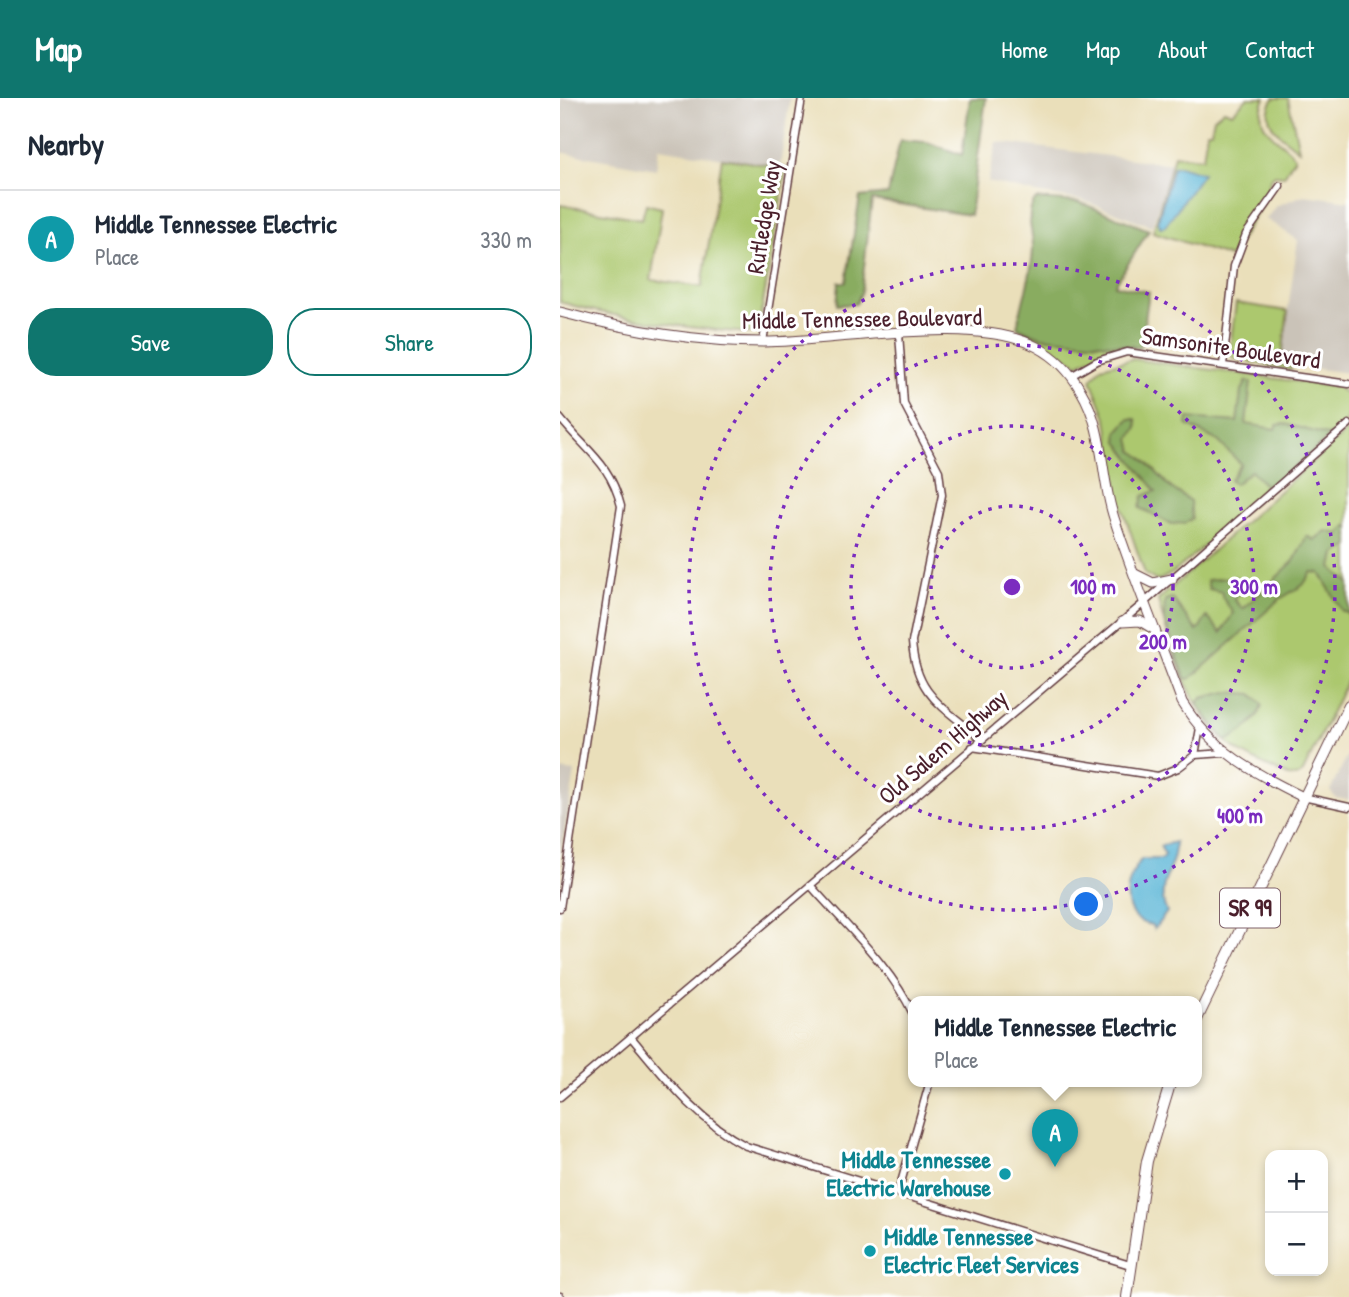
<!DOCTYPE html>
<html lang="en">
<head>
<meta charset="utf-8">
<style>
	body { margin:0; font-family:"Patrick Hand",sans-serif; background:#f2f2f3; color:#1f2937 }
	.controls { position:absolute; right:21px; bottom:21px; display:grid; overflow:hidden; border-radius:14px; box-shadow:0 4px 10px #0003 }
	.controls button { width:63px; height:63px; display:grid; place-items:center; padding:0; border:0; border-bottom:2px solid #e0e1e3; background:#fff; color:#1f2937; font:35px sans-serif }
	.you { position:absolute; left:527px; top:807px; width:24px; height:24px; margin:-18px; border:5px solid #fff; border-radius:50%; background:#1a73e8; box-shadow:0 0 0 10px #1a73e833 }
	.badge { display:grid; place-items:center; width:46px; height:46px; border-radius:50%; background:#0f766e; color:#fff; font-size:23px; font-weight:700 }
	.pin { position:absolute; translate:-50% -58px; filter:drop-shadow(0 2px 4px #0008) }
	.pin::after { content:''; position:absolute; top:37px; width:24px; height:21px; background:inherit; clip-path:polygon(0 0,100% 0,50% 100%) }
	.popup { position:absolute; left:348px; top:898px; width:294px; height:91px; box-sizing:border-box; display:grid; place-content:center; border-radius:14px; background:#fff; filter:drop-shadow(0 2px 5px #0005); font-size:23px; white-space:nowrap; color:#747a83 }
	.popup b { font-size:26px; color:#1f2937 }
	.popup::after { content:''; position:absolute; left:50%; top:100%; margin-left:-14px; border:14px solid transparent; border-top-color:#fff }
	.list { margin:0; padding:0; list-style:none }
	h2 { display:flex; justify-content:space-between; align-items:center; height:91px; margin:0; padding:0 28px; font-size:30px }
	h2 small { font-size:23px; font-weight:400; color:#747a83 }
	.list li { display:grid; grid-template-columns:46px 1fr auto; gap:21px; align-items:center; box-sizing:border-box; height:98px; padding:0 28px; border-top:2px solid #e0e1e3 }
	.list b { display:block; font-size:26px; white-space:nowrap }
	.list p { margin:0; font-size:23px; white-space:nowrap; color:#747a83 }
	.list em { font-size:23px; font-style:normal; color:#747a83 }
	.actions { display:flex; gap:14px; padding:21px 28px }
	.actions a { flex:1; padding:16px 0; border:2px solid #0f766e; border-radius:28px; text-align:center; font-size:24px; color:#0f766e }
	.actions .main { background:#0f766e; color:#fff }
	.map { position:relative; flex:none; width:789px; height:1199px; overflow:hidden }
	header { display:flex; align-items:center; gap:42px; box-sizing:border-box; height:98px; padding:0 35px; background:#0f766e; color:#fff }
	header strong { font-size:33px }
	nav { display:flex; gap:38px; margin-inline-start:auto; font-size:24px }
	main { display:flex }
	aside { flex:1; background:#fff }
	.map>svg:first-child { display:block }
	.industrial { fill:#cac3b8 }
	.green { fill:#acc86e; stroke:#7b744c; stroke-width:2 }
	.forest { fill:#89ac61; stroke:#6a6646; stroke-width:2 }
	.water { fill:#57b4d5; stroke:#506a80; stroke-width:2 }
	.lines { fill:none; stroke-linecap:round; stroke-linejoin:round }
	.street-casing { stroke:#623c40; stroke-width:9 }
	.secondary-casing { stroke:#623c40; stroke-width:11 }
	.primary-casing { stroke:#623c40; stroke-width:12 }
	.street { stroke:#fff; stroke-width:6 }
	.secondary { stroke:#fff; stroke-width:9 }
	.primary { stroke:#fff; stroke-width:10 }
	.ring { fill:none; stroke:#7b2cbf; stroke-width:3.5; stroke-dasharray:3.5 7 }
	.culture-dot { fill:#0f9aa8; stroke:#fff; stroke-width:2.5 }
	.labels { text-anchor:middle; stroke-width:6; stroke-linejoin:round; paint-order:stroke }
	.shield { fill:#fff; stroke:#80626b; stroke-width:2 }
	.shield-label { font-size:23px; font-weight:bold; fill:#4a1f2b }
	.street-label { font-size:24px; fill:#4a1f2b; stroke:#fff }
	.culture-label { font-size:24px; font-weight:bold; fill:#0d838f; stroke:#fff; text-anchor:end }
	.centre { fill:#7b2cbf; stroke:#fff; stroke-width:3.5 }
	.ring-label { font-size:21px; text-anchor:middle; font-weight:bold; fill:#7b2cbf; stroke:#fff; stroke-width:6; stroke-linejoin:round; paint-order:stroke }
</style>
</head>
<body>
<header>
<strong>Map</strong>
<nav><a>Home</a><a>Map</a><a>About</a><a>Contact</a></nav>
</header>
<main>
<aside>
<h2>Nearby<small></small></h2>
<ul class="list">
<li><span class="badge" style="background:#0f9aa8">A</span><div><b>Middle Tennessee Electric</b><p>Place</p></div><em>330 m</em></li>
</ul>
<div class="actions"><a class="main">Save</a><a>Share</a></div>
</aside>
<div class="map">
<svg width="789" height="1199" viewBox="0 0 789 1199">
	<rect width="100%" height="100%" fill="#fff"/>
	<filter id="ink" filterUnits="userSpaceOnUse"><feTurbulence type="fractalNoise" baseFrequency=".0143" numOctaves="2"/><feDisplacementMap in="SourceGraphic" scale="14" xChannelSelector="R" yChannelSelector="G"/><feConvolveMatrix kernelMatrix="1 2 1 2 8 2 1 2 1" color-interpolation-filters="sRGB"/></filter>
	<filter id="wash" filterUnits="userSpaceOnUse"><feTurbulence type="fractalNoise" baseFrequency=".00686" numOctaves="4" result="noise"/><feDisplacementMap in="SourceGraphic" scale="28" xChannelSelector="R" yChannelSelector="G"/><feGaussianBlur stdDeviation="1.57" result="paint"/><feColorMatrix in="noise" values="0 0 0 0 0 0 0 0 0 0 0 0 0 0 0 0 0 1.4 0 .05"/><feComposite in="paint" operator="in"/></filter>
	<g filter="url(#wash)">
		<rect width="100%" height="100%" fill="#eadfba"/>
		<!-- industrial -->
		<g class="industrial">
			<polygon points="0,0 230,0 220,69 99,50 96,71 0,54"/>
			<polygon points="437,44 612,66 592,128 522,102 475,95 428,84"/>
			<polygon points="744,97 789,103 789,275 720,266 738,142 706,121 716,108"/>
			<polygon points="789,654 789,702 776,700 770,693"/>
			<polygon points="0,672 15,674 0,759"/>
		</g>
		<!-- green -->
		<g class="green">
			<path d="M 687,0 L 705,0 C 691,32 719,38 735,59 L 724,78 L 715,77 L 710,81 L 708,96 L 670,159 L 593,134 L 614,57 L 643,60 L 647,33 L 651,33 L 654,20 L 664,12 L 672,15 Z"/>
			<path d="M 714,0 L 728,0 L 739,52 C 721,38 698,25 714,0 Z"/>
			<path d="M 162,60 L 226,70 L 203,205 L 199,226 L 190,235 C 125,230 63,222 0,204 L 0,107 L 82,121 L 86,106 L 102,110 L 91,182 L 142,189 Z"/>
			<polygon points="676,205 728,213 721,266 732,268 731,272 673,261 670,250"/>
			<polygon points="457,229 481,239 581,249 549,252 518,266"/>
			<polygon points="572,261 777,289 789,298 789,318 785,326 613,475 597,483 585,476 559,400 547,322 531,282 541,269"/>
			<path d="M 789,331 L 789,578 L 743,674 L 736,679 L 728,678 C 710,669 690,662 674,650 C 633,620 610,550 598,502 Z"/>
		</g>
		<!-- forest -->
		<g class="forest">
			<polygon points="410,0 426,0 410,117 312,102 301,195 296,206 277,207 279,184 286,184 300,99 328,96 340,42 367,44 402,57"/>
			<path d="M 476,101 L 519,104 L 589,132 L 555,187 L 589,194 L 581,249 L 481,239 L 457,229 C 462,204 473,174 473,148 C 473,133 464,116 476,101 Z"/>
			<polygon points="687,283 691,284 686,326 715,331 717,327 725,326 771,338 701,399 704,386 691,373 675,386 670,382 681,366 658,343 627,327 628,320 677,324 681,294"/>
			<polygon points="569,321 576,321 577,329 570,341 573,353 583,360 610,389 630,403 632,421 625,425 611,426 580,410 583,398 596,393 558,344 557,334"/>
			<polygon points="789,426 789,448 775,456 772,470 789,485 789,516 782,513 760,475 752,474 743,487 720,501 630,581 625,580 604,521 605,502 612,500 637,533 647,519 661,535 673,515 662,499 662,494 649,491 647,482 674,479 689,486 674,501 683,511 734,463 747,438 754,442 766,433 779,436"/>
			<path d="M 667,594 L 692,596 L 702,606 C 700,621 680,637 666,643 L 637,606 L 642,600 Z"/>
		</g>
		<!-- water -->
		<g class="water">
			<polygon points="619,68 643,75 605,128 600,129 598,122 613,69"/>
			<path d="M 615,744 C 617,770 593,787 607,814 L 594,831 L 592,827 C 558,823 564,780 582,761 L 602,761 L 605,757 L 600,748 Z"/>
		</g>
	</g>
	<g filter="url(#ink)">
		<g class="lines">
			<defs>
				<g id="street">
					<path d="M 339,235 L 344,306 L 379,373 L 382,397 L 352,544 C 356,598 383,608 421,641"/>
					<polyline points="203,244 242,0"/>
					<polyline points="663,267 674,168 686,136 720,88"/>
					<polyline points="511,278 537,263 567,254 789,286"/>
					<path d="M 0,320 C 26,353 50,364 61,408 L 0,810"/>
					<polyline points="412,649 598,678 618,670 635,657 665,655"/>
					<polyline points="635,657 640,630"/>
					<polyline points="743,699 789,709"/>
					<path d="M 251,788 C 286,828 331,868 353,916"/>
					<path d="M 71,939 C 106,981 137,1022 186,1048 L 570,1167"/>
					<polyline points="0,999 585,504 789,326"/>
					<polyline points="338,1095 370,983"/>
					<polyline points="0,1198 1,1199"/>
				</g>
				<g id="secondary">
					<path d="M 0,214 C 67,232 134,244 204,244 C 277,244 414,215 477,249 C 496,259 511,275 521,293 C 545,333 540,378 554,420 C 574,482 600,543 622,604 C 652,653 694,675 743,699"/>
					<polyline points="575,476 593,485 612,481"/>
					<polyline points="562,524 580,523 595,532"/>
				</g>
				<g id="primary">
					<polyline points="637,921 789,607"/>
					<polyline points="567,1199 587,1063 611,983"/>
				</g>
			</defs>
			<!-- street casing -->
			<use href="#street" class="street-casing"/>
			<!-- secondary casing -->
			<use href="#secondary" class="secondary-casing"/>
			<!-- primary casing -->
			<use href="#primary" class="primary-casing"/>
			<!-- street -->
			<use href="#street" class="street"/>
			<!-- secondary -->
			<use href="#secondary" class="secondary"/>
			<!-- primary -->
			<use href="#primary" class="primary"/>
		</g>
	</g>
	<!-- distance rings -->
	<g class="ring">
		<circle cx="452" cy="489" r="81"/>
		<circle cx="452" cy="489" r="161"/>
		<circle cx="452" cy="489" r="242"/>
		<circle cx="452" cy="489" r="323"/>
	</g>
	<!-- markers -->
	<g class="culture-dot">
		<circle cx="445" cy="1076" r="7"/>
		<circle cx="310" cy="1153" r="7"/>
	</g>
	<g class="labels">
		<!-- shield labels -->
		<rect class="shield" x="660" y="790.5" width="60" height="39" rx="5"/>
		<g class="shield-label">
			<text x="690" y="818">SR 99</text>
		</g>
		<!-- street labels -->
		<g class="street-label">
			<text transform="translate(204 119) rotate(-81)" y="8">Rutledge Way</text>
			<text transform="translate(302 221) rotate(-1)" y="8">Middle Tennessee Boulevard</text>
			<text transform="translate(671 250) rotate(8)" y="8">Samsonite Boulevard</text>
			<text transform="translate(383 649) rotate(-41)" y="8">Old Salem Highway</text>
		</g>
		<!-- culture labels -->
		<g class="culture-label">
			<text x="431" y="1070">Middle Tennessee<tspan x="431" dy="28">Electric Warehouse</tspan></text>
			<text x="324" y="1147" text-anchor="start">Middle Tennessee<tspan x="324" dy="28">Electric Fleet Services</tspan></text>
		</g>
	</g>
	<circle cx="452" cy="489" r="10" class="centre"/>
	<g class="ring-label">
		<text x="533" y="496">100 m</text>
		<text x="694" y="496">300 m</text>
		<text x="603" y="551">200 m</text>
		<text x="680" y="725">400 m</text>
	</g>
</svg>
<div class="controls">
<button>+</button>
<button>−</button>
</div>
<div class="you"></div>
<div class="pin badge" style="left:495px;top:1069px;background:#0f9aa8">A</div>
<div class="popup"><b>Middle Tennessee Electric</b>Place</div>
</div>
</main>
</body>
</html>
